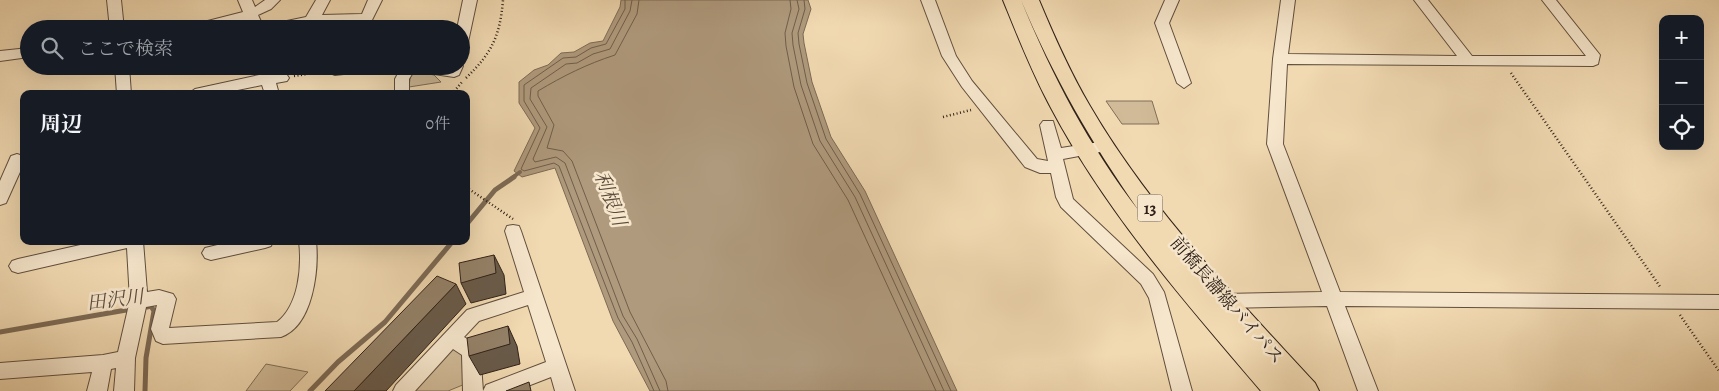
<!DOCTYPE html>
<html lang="ja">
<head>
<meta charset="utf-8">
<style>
	body { margin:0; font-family:Alegreya,"Noto Serif JP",serif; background:#20242c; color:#f1f3f6 }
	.controls { position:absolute; right:15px; top:15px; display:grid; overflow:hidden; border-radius:10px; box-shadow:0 5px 20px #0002 }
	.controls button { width:45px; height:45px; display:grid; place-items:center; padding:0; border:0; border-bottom:1px solid #363941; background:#171b24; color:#f1f3f6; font:25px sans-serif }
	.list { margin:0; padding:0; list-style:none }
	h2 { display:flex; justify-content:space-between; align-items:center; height:65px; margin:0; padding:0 20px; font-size:21px }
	h2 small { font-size:16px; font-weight:400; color:#9ea1a6 }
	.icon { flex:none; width:28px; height:28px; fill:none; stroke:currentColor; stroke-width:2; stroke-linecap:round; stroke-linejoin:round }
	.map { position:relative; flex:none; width:1719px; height:391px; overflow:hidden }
	.search { position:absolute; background:#171b24; box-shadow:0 5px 20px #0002; left:20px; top:20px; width:450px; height:55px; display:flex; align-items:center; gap:12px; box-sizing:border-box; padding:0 18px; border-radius:28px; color:#9ea1a6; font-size:19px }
	.panel { position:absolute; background:#171b24; box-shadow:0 5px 20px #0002; left:20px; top:90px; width:450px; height:155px; border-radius:10px }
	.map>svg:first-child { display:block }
	.green { fill:#d0ba97; stroke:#806e58 }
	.water { fill:#af9a7d; stroke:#7c6a55 }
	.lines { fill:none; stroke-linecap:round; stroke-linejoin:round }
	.shore { stroke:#6f5e4a; stroke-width:1 }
	.stream-far1 { stroke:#7c6a55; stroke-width:4 }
	.stream { stroke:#7c6a55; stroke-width:5 }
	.minor-casing { stroke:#604f3e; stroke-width:2 }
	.major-casing { stroke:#2f2118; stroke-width:2 }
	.path { stroke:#2f2118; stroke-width:2.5; stroke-dasharray:1 2.5; stroke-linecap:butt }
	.minor { fill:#f6e6cc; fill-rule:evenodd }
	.major { fill:#f1d9b1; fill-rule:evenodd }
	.shaded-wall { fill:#685a49; stroke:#2f2118 }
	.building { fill:#948168; stroke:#2f2118 }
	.labels { text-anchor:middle; stroke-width:5; stroke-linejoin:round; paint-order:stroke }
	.shield { fill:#f6e6cc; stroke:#6b5c4e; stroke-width:1 }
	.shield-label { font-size:16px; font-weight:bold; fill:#2f2118 }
	.street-label { font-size:18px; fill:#2f2118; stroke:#f6e6cc }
	.water-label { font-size:19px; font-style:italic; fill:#5c4b3b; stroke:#f6e6cc }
</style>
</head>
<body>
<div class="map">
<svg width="1719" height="391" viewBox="0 0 1719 391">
	<rect width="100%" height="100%" fill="#f1d9b1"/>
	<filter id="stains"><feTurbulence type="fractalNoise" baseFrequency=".004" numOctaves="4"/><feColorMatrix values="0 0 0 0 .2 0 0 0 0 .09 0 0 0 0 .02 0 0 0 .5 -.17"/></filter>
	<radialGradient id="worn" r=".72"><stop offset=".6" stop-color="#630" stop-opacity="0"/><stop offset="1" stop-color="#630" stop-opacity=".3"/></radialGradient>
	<!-- green -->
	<g class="green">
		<polygon points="411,71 434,75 441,82 409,87"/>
		<polygon points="1152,101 1159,124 1122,124 1106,101"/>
		<polygon points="451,345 467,354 465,384 448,391 409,391"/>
		<polygon points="266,364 308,372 290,391 246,391"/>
	</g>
	<!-- water -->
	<polygon class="water" points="621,0 808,0 811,9 803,34 804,43 812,82 831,137 865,191 957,391 650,391 613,321 555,168 522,177 514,171 535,128 519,103 519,82 534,70 548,65 561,53 574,52 590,43 603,41 620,7"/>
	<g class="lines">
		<!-- shore -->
		<g class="shore">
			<polyline points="625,0 625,9 606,44 591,48 576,57 563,58 524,85 524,101 540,128 521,169 524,171 554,163 559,166 618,318 632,342 654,391"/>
			<polyline points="632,0 630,11 610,49 593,54 577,63 566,64 531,88 530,99 547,127 533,159 535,162 556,157 565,163 623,316 637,339 660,391"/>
			<path d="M 639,0 L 637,14 L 615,55 C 587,64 563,76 538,91 L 538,96 L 554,125 L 547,148 L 563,151 L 572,161 L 630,312 L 666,381 L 668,391"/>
			<polyline points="790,0 791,9 785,33 786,46 794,87 813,144 848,200 936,391"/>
			<polyline points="797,0 799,9 792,33 793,45 801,85 820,141 855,197 944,391"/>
			<polyline points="804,0 805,9 798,33 799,44 807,83 826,139 860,194 951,391"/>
		</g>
		<!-- stream-far1 -->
		<polyline class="stream-far1" points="512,178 520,172"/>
		<!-- stream -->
		<g class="stream">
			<polyline points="466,225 495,190 514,177"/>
			<polyline points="0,332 132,309"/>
			<polyline points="145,391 146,358 154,311 151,306 147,307"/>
			<polyline points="310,391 338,362 385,322 453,241"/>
		</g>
		<defs>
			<g id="minor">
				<polygon points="107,0 121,0 124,29 110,29"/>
				<path d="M 238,0 L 252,0 L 255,7 L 265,0 L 280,0 L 271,9 L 258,15 L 263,26 L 306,17 L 316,0 L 330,0 L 322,15 L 362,14 L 368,0 L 382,0 L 372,20 L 355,23 L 353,29 L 339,29 L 341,22 C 311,24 281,29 250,29 L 246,20 L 212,29 L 186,29 L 188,26 L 243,12 Z"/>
				<polygon points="463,0 477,0 468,42 461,46 461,29 457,29"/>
				<polygon points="921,0 935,0 956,56 972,81 1037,159 1048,161 1040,125 1043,121 1053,121 1061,148 1106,141 1111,142 1114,146 1111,150 1063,159 1073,199 1153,274 1164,292 1192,391 1172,391 1149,298 1141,284 1061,207 1056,197 1051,173 1040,173 1025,167 962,87 942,56"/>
				<polygon points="1165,0 1179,0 1169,23 1191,83 1184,88 1177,83 1155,23"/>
				<polygon points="1281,0 1295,0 1288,54 1457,56 1414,0 1428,0 1472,56 1586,56 1542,0 1556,0 1600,55 1598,64 1593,66 1287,64 1283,144 1340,292 1719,295 1719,309 1345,306 1378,391 1358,391 1327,306 1224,308 1218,306 1215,301 1218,296 1224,294 1322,292 1267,144 1273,59"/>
				<polygon points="29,48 29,57 0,61 0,51"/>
				<polygon points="461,63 463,66 459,75 454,77 414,71 409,79 409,94 395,94 395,79 402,66 461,66"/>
				<polygon points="115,66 129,66 131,94 117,94"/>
				<polygon points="256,66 270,66 273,74 287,75 289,78 287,81 276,83 279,94 265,94 262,85 218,94 188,94 195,89 259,75"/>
				<polygon points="325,66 377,66 370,71 335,75 330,73"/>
				<polygon points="17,154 23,156 24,163 6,203 0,205 0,181 11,156"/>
				<polygon points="513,225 519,226 521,231 575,391 555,391 551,377 515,391 483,391 486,385 546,362 528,305 479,321 464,337 478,345 480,351 483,391 463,391 462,355 453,349 415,391 393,391 396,385 467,310 524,292 505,231 507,226"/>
				<path d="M 98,241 L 143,241 L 147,292 L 159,290 L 173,294 L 176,299 L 169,328 L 277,322 C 299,305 302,267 299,241 L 316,241 C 319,270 313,326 281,337 L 163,344 L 156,341 L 151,329 L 157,305 L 146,307 L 135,358 L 134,391 L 114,391 L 116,368 L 111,369 L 107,391 L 87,391 L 92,372 L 0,379 L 0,363 L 103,355 L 118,352 L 130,300 L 127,248 L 18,273 L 12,271 L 9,266 L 12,261 L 18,259 Z"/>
				<polygon points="234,241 273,241 271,246 265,248 211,260 205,258 202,253 205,248"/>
			</g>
			<path id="major" d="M 1003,0 L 1021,0 C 1052,76 1089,146 1139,211 C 1091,142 1054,78 1021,0 L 1039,0 C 1054,36 1070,72 1090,106 C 1150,209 1235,296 1315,383 L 1319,391 L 1261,391 C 1185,302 1106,212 1051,108 C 1032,73 1018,37 1003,0 Z"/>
		</defs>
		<!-- minor casing -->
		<use href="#minor" class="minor-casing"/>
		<!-- major casing -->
		<use href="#major" class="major-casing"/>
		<!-- path -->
		<g class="path">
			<polyline points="1511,73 1661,288"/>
			<polyline points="294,76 320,72"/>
			<path d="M 466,78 C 492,53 500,36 503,0"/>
			<polyline points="452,94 462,82"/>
			<polyline points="943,117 971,110"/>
			<polyline points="466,187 513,219"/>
			<polyline points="1680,315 1719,371"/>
		</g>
		<!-- minor -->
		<use href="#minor" class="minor"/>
		<!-- major -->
		<use href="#major" class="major"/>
	</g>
	<!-- shaded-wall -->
	<g class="shaded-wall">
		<polygon points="494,255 504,275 506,294 471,303 461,283"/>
		<polygon points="456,284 466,304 386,391 354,391"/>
		<polygon points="508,326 517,346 520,364 480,375 469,356"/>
	</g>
	<!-- building -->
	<g class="building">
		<polygon points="494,255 496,273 461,283 459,263"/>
		<polygon points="437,276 456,284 354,391 325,391"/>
		<polygon points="508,326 510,344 469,356 467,338"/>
		<polygon points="529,382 531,391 506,391"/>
	</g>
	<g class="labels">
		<!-- shield labels -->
		<rect class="shield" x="1137.5" y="194.5" width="25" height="27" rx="4"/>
		<g class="shield-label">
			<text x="1150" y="214">13</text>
		</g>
		<!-- street labels -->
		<g class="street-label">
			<text transform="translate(1227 300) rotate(49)" y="6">前橋長瀞線バイパス</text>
		</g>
		<!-- water labels -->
		<g class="water-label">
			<text transform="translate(611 198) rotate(69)" y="7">利根川</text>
			<text transform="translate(115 299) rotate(-7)" y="7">田沢川</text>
		</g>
	</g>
	<rect width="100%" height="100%" filter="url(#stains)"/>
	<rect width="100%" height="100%" fill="url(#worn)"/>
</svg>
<div class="controls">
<button>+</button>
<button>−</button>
<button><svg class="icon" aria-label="locate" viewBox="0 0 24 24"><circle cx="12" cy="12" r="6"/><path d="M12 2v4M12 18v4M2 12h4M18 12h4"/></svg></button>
</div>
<div class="search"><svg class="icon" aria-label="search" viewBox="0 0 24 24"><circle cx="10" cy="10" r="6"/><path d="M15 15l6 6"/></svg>ここで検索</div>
<section class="panel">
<h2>周辺<small>0件</small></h2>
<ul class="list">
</ul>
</section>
</div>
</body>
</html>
